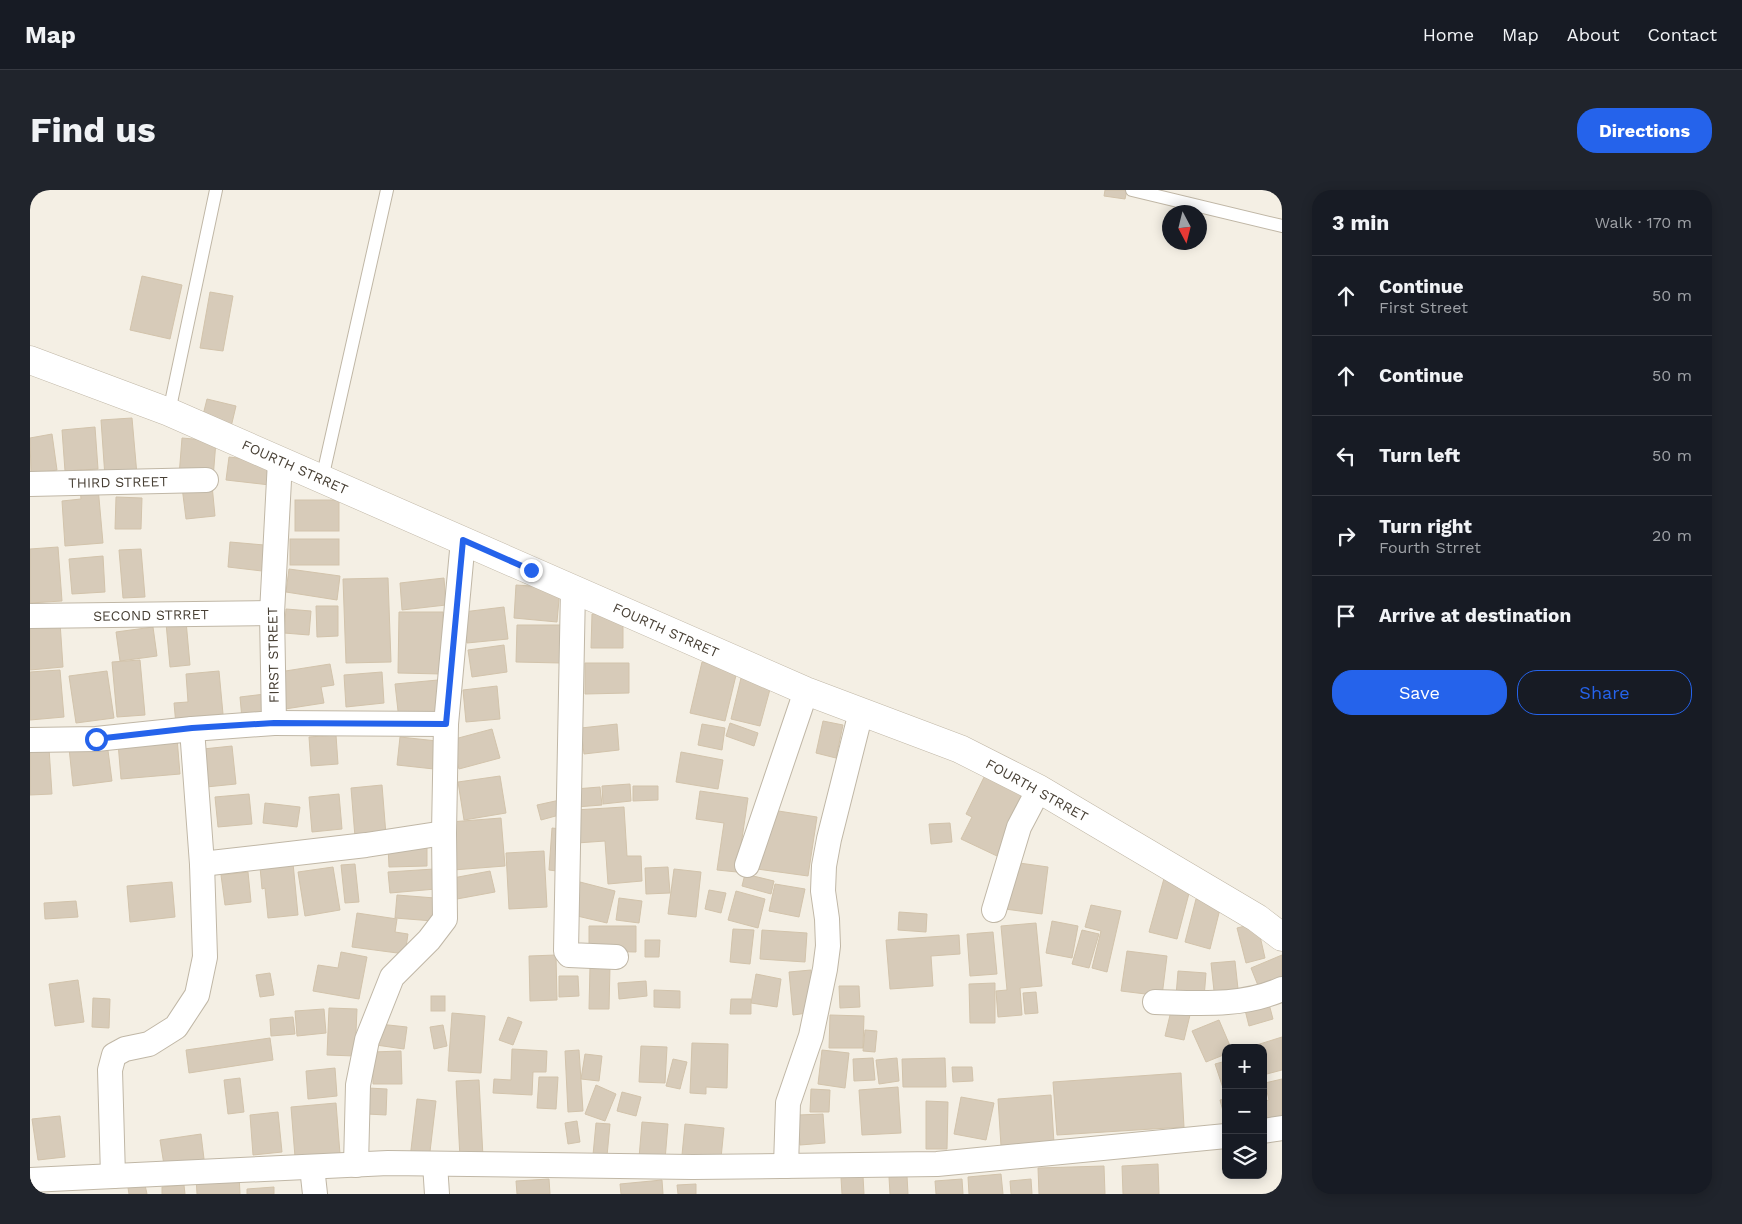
<!DOCTYPE html>
<html lang="en">
<head>
<meta charset="utf-8">
<style>
	body { margin:0; font-family:"Work Sans",sans-serif; background:#20242c; color:#f1f3f6 }
	.controls { position:absolute; right:15px; bottom:15px; display:grid; overflow:hidden; border-radius:10px; box-shadow:0 2px 12px #0003 }
	.controls button { width:45px; height:45px; display:grid; place-items:center; padding:0; border:0; border-bottom:1px solid #363941; background:#171b24; color:#f1f3f6; font:25px sans-serif }
	.compass { position:absolute; left:1132px; top:15px; width:45px; height:45px; border-radius:50%; background:#171b24; box-shadow:0 2px 12px #0003; rotate:173deg }
	.stop { position:absolute; width:15px; height:15px; margin:-11px; border:4px solid #2563eb; border-radius:50%; background:#fff }
	.stop.end { background:#2563eb; border-color:#fff; box-shadow:0 1px 5px #0008 }
	.list { margin:0; padding:0; list-style:none }
	h2 { display:flex; justify-content:space-between; align-items:center; height:65px; margin:0; padding:0 20px; font-size:21px }
	h2 small { font-size:16px; font-weight:400; color:#9ea1a6 }
	.list li { display:grid; grid-template-columns:32px 1fr auto; gap:15px; align-items:center; box-sizing:border-box; height:80px; padding:0 20px; border-top:1px solid #363941 }
	.list b { display:block; font-size:19px; white-space:nowrap }
	.list p { margin:0; font-size:16px; white-space:nowrap; color:#9ea1a6 }
	.list em { font-size:16px; font-style:normal; color:#9ea1a6 }
	.actions { display:flex; gap:10px; padding:15px 20px }
	.actions a { flex:1; padding:11px 0; border:1px solid #2563eb; border-radius:20px; text-align:center; font-size:18px; color:#2563eb }
	.actions .main { background:#2563eb; color:#fff }
	.icon { flex:none; width:28px; height:28px; fill:none; stroke:currentColor; stroke-width:2; stroke-linecap:round; stroke-linejoin:round }
	.map { position:relative; flex:none; width:1252px; height:1004px; overflow:hidden; border-radius:20px }
	header { display:flex; align-items:center; gap:30px; box-sizing:border-box; height:70px; padding:0 25px; background:#171b24; border-bottom:1px solid #363941 }
	header strong { font-size:24px }
	nav { display:flex; gap:28px; margin-inline-start:auto; font-size:18px }
	.intro { display:flex; align-items:center; justify-content:space-between; box-sizing:border-box; height:120px; padding:0 30px }
	h1 { margin:0; font-size:35px }
	.button { padding:12px 22px; border-radius:20px; background:#2563eb; color:#fff; font-size:18px; font-weight:700 }
	main { display:flex; gap:30px; padding:0 30px }
	aside { flex:1; background:#171b24; border-radius:20px; box-shadow:0 2px 12px #0003 }
	.map>svg:first-child { display:block }
	.building { fill:#d7cbb9; stroke:#d2c3ab }
	.lines { fill:none; stroke-linecap:round; stroke-linejoin:round }
	.service-casing { stroke:#c0b7a6; stroke-width:14 }
	.minor-casing { stroke:#c0b7a6; stroke-width:26 }
	.tertiary-casing { stroke:#c0b7a6; stroke-width:29 }
	.service { stroke:#fff; stroke-width:12 }
	.minor { stroke:#fff; stroke-width:24 }
	.tertiary { stroke:#fff; stroke-width:28 }
	.route { stroke:#2563eb; stroke-width:6 }
	.labels { text-anchor:middle; stroke-width:4; stroke-linejoin:round; paint-order:stroke }
	.street-label { font-size:14px; fill:#473f34; stroke:#fff }
</style>
</head>
<body>
<header>
<strong>Map</strong>
<nav><a>Home</a><a>Map</a><a>About</a><a>Contact</a></nav>
</header>
<div class="intro"><h1>Find us</h1><a class="button">Directions</a></div>
<main>
<div class="map">
<svg width="1252" height="1004" viewBox="0 0 1252 1004">
	<rect width="100%" height="100%" fill="#f4efe4"/>
	<!-- building -->
	<g class="building">
		<polygon points="1075,0 1097,0 1095,9 1074,6"/>
		<polygon points="112,86 152,95 140,149 100,140"/>
		<polygon points="180,102 203,106 193,161 170,158"/>
		<polygon points="177,209 206,216 201,237 172,229"/>
		<polygon points="102,228 107,285 75,287 71,230"/>
		<polygon points="65,237 68,279 35,281 32,240"/>
		<polygon points="22,244 27,280 1,284 0,248"/>
		<polygon points="152,248 186,251 183,289 149,286"/>
		<polygon points="199,267 243,272 240,295 196,290"/>
		<polygon points="182,295 185,326 156,329 152,297"/>
		<polygon points="68,297 73,353 35,356 32,311 51,309 50,298"/>
		<polygon points="86,307 112,308 111,339 85,339"/>
		<rect x="265" y="310" width="44" height="31"/>
		<rect x="260" y="349" width="49" height="26"/>
		<polygon points="200,352 234,355 232,381 198,377"/>
		<polygon points="28,357 32,411 0,413 0,359"/>
		<polygon points="111,359 115,407 93,408 89,360"/>
		<polygon points="73,366 75,402 42,404 39,369"/>
		<polygon points="259,379 310,386 307,410 256,402"/>
		<polygon points="358,388 361,472 316,473 313,389"/>
		<polygon points="414,388 416,415 372,420 370,393"/>
		<polygon points="486,395 530,398 527,432 484,428"/>
		<polygon points="286,416 308,416 308,446 287,447"/>
		<polygon points="474,417 478,449 437,453 433,422"/>
		<polygon points="256,419 281,421 279,445 254,443"/>
		<polygon points="369,422 413,422 412,484 368,483"/>
		<polygon points="562,424 593,425 593,458 561,458"/>
		<polygon points="156,431 160,475 140,477 136,433"/>
		<polygon points="30,432 33,477 0,480 0,434"/>
		<polygon points="487,435 532,435 531,473 486,472"/>
		<polygon points="123,437 127,466 90,471 86,442"/>
		<polygon points="474,455 477,482 442,487 438,460"/>
		<polygon points="110,470 115,525 87,527 82,472"/>
		<polygon points="672,472 707,481 695,531 660,523"/>
		<polygon points="555,473 599,473 599,503 555,504"/>
		<polygon points="300,474 304,495 291,497 294,513 255,519 249,482"/>
		<polygon points="30,480 34,527 0,530 0,482"/>
		<polygon points="77,481 84,528 46,533 39,486"/>
		<polygon points="189,481 193,524 162,527 162,533 146,535 144,513 158,512 156,484"/>
		<polygon points="352,482 354,513 316,517 314,485"/>
		<polygon points="712,484 742,492 730,536 701,529"/>
		<polygon points="408,490 411,525 369,530 365,494"/>
		<polygon points="467,496 470,529 436,532 433,500"/>
		<polygon points="235,504 237,526 212,529 210,507"/>
		<polygon points="793,531 813,535 806,568 786,563"/>
		<polygon points="700,533 728,543 724,556 696,546"/>
		<polygon points="587,534 589,560 554,564 551,538"/>
		<polygon points="672,534 695,538 692,560 668,555"/>
		<polygon points="462,539 470,568 429,579 421,550"/>
		<polygon points="306,545 308,574 281,576 279,547"/>
		<polygon points="370,547 407,551 404,579 367,575"/>
		<polygon points="147,548 150,584 91,589 88,553"/>
		<polygon points="77,553 82,591 43,596 39,558"/>
		<polygon points="202,556 206,594 176,597 173,559"/>
		<polygon points="19,558 22,604 0,605 0,559"/>
		<polygon points="651,562 693,570 688,599 646,592"/>
		<polygon points="958,579 999,599 967,666 931,649 942,627 936,624"/>
		<polygon points="470,586 476,623 434,630 428,592"/>
		<polygon points="600,594 601,611 573,614 572,596"/>
		<polygon points="352,595 356,645 325,647 321,598"/>
		<polygon points="603,596 628,596 628,610 603,611"/>
		<polygon points="570,597 572,615 546,617 545,599"/>
		<polygon points="670,601 718,608 707,682 687,680 694,633 666,629"/>
		<polygon points="219,604 222,634 188,637 185,607"/>
		<polygon points="309,604 312,639 282,642 279,607"/>
		<polygon points="530,610 533,624 511,630 507,615"/>
		<polygon points="235,613 270,617 267,637 233,633"/>
		<polygon points="594,617 597,666 611,666 612,691 578,694 575,651 547,653 545,620"/>
		<polygon points="742,620 787,627 778,686 727,679 730,657 736,657"/>
		<polygon points="471,628 475,676 423,680 420,632"/>
		<polygon points="920,633 922,652 901,654 899,634"/>
		<polygon points="522,638 531,639 527,681 519,680"/>
		<polygon points="397,655 397,676 359,677 358,656"/>
		<polygon points="514,661 517,717 479,719 476,663"/>
		<polygon points="982,672 1018,677 1012,724 975,719"/>
		<polygon points="263,673 268,725 238,728 235,698 232,699 230,677"/>
		<polygon points="325,674 329,712 315,713 311,675"/>
		<polygon points="303,677 310,720 275,726 268,682"/>
		<polygon points="638,677 640,703 616,704 615,678"/>
		<polygon points="404,679 406,699 360,703 358,682"/>
		<polygon points="644,679 671,682 666,727 638,724"/>
		<polygon points="460,681 465,702 427,709 423,688"/>
		<polygon points="218,682 221,712 195,715 191,685"/>
		<polygon points="715,684 744,691 741,704 712,696"/>
		<polygon points="1135,685 1162,692 1147,749 1119,742"/>
		<polygon points="142,692 145,727 100,732 97,696"/>
		<polygon points="550,692 585,701 577,733 543,725"/>
		<polygon points="745,694 775,699 769,727 739,721"/>
		<polygon points="679,700 696,703 691,723 675,719"/>
		<polygon points="706,701 735,709 728,738 698,730"/>
		<polygon points="367,705 405,708 403,731 365,728"/>
		<polygon points="589,708 612,711 609,733 586,730"/>
		<polygon points="1166,709 1191,715 1180,759 1155,752"/>
		<polygon points="46,711 48,727 15,729 14,713"/>
		<polygon points="1061,715 1091,721 1077,782 1062,778 1071,741 1055,737"/>
		<polygon points="869,722 897,724 896,742 868,740"/>
		<polygon points="327,723 367,729 365,742 378,744 375,764 322,757"/>
		<polygon points="1022,731 1048,736 1042,768 1016,763"/>
		<polygon points="1006,733 1012,796 990,798 992,825 968,827 966,801 977,800 971,736"/>
		<polygon points="1227,733 1235,768 1216,773 1207,738"/>
		<polygon points="559,736 606,736 606,762 559,761"/>
		<polygon points="703,739 724,740 720,774 700,772"/>
		<polygon points="732,740 777,743 775,772 730,769"/>
		<polygon points="1052,740 1069,744 1059,778 1042,774"/>
		<polygon points="963,742 967,784 940,786 937,744"/>
		<polygon points="929,745 930,764 901,766 903,796 860,799 856,750"/>
		<polygon points="615,750 630,750 629,767 615,767"/>
		<polygon points="1097,761 1137,766 1132,806 1091,801"/>
		<polygon points="311,762 337,767 329,809 283,801 288,775 308,778"/>
		<polygon points="526,765 527,810 500,811 499,766"/>
		<polygon points="1252,765 1252,788 1229,798 1221,778"/>
		<polygon points="1205,771 1208,799 1184,801 1181,773"/>
		<polygon points="560,776 580,776 579,819 559,819"/>
		<polygon points="781,780 785,822 763,825 759,782"/>
		<polygon points="1148,781 1176,783 1174,808 1146,806"/>
		<polygon points="240,783 244,805 230,807 226,785"/>
		<polygon points="726,784 751,789 747,817 721,813"/>
		<polygon points="529,786 548,786 549,806 529,807"/>
		<polygon points="48,790 54,832 25,836 19,794"/>
		<polygon points="616,791 617,806 589,809 588,793"/>
		<polygon points="965,793 965,833 940,833 939,794"/>
		<polygon points="809,796 829,796 830,817 810,818"/>
		<polygon points="624,800 650,801 650,818 624,817"/>
		<polygon points="1006,802 1008,823 995,824 993,803"/>
		<rect x="401" y="806" width="14" height="15"/>
		<polygon points="63,808 80,809 79,838 62,837"/>
		<polygon points="701,809 721,809 721,824 700,824"/>
		<polygon points="1239,814 1243,829 1219,836 1215,820"/>
		<polygon points="299,818 327,819 325,866 297,865"/>
		<polygon points="294,819 296,843 267,846 265,821"/>
		<polygon points="1141,821 1160,825 1154,850 1135,846"/>
		<polygon points="422,823 455,826 451,883 418,881"/>
		<polygon points="800,825 834,826 833,858 799,858"/>
		<polygon points="263,827 265,844 241,846 240,829"/>
		<polygon points="478,827 492,832 483,855 469,850"/>
		<polygon points="1189,830 1201,858 1196,858 1196,864 1176,872 1162,841"/>
		<polygon points="349,834 377,837 374,859 346,855"/>
		<polygon points="413,835 417,856 404,859 400,837"/>
		<polygon points="835,840 847,841 845,862 833,861"/>
		<polygon points="1252,847 1252,880 1233,885 1233,858 1217,858"/>
		<polygon points="240,848 243,870 159,883 156,860"/>
		<polygon points="662,853 698,854 697,898 676,897 676,904 660,903"/>
		<polygon points="611,856 637,857 635,893 609,892"/>
		<polygon points="482,859 517,861 516,882 503,882 502,905 463,903 464,889 481,890"/>
		<polygon points="549,860 553,921 538,922 535,861"/>
		<polygon points="792,860 819,863 815,898 788,894"/>
		<polygon points="371,861 372,894 343,894 342,862"/>
		<polygon points="555,864 572,866 569,891 551,889"/>
		<polygon points="843,868 845,890 824,891 823,869"/>
		<polygon points="867,868 869,891 849,894 846,870"/>
		<polygon points="915,868 916,897 873,897 872,869"/>
		<polygon points="643,869 657,872 650,899 636,896"/>
		<polygon points="1196,871 1196,897 1193,898 1185,874"/>
		<polygon points="922,877 942,877 943,891 923,892"/>
		<polygon points="305,878 307,906 278,909 276,881"/>
		<polygon points="1151,883 1154,937 1027,945 1023,892"/>
		<polygon points="509,887 528,887 526,919 507,918"/>
		<polygon points="210,888 214,922 198,924 194,890"/>
		<polygon points="1252,889 1252,933 1233,938 1233,912 1239,910 1235,893"/>
		<polygon points="449,890 453,967 430,968 426,891"/>
		<polygon points="566,895 586,904 575,931 555,924"/>
		<polygon points="868,897 871,943 832,945 829,900"/>
		<polygon points="338,898 357,899 356,925 337,924"/>
		<polygon points="781,899 800,900 799,922 780,922"/>
		<polygon points="592,902 611,907 606,926 587,921"/>
		<polygon points="1021,905 1024,953 971,956 968,909"/>
		<polygon points="931,907 964,913 956,950 924,944"/>
		<polygon points="387,909 406,911 399,970 380,968"/>
		<polygon points="1196,909 1196,932 1190,910"/>
		<polygon points="896,911 918,912 917,959 896,959"/>
		<polygon points="306,913 310,964 265,967 261,917"/>
		<polygon points="248,922 252,962 223,965 220,925"/>
		<polygon points="793,924 795,953 770,955 768,925"/>
		<polygon points="30,926 35,967 8,970 2,929"/>
		<polygon points="547,931 550,952 538,954 535,933"/>
		<polygon points="612,932 638,934 635,970 609,968"/>
		<polygon points="566,933 580,934 577,966 563,965"/>
		<polygon points="655,934 694,938 691,968 652,965"/>
		<polygon points="171,944 174,969 134,975 130,950"/>
		<polygon points="1128,974 1129,1004 1093,1004 1092,976"/>
		<polygon points="1074,976 1075,1004 1009,1004 1008,978"/>
		<polygon points="209,984 210,1004 167,1004 166,987"/>
		<polygon points="971,984 973,1004 939,1004 938,987"/>
		<polygon points="833,986 834,1004 812,1004 811,988"/>
		<polygon points="877,986 878,1004 860,1004 859,987"/>
		<polygon points="519,989 520,1004 487,1004 486,991"/>
		<polygon points="932,989 933,1004 906,1004 905,991"/>
		<polygon points="1001,989 1002,1004 981,1004 980,991"/>
		<polygon points="632,990 633,1004 591,1004 590,994"/>
		<polygon points="666,994 666,1004 648,1004 647,995"/>
		<polygon points="115,995 117,1004 99,1004 98,998"/>
		<polygon points="154,995 155,1004 132,1004 132,997"/>
		<polygon points="244,997 244,1004 217,1004 217,999"/>
	</g>
	<g class="lines">
		<defs>
			<g id="service">
				<polyline points="1102,0 1252,36"/>
				<polyline points="139,222 186,0"/>
				<polyline points="292,289 357,0"/>
			</g>
			<g id="minor">
				<polyline points="0,294 176,290"/>
				<polyline points="543,399 536,761 539,765 586,767"/>
				<polyline points="0,426 242,423"/>
				<polyline points="244,533 416,534"/>
				<polyline points="162,539 172,674 336,655 414,643"/>
				<polyline points="0,550 66,549 162,539 244,533 242,423 250,271"/>
				<polyline points="717,675 776,501"/>
				<polyline points="964,720 989,637 1009,599"/>
				<path d="M 1125,812 C 1168,813 1212,817 1252,799"/>
				<polyline points="1233,941 1252,938"/>
				<polyline points="405,974 407,1004"/>
				<polyline points="326,975 328,895 337,850 362,787 399,750 415,729 414,643 416,534 433,350"/>
				<polyline points="756,976 758,913 781,846 795,779 798,756 797,729 793,701 794,676 799,649 831,522"/>
				<polyline points="282,977 285,1004"/>
				<polyline points="83,986 80,880 84,865 95,859 119,854 146,837 167,805 175,767 172,674"/>
				<polyline points="0,990 358,973 663,977 907,974 1196,946"/>
			</g>
			<polyline id="tertiary" points="0,170 139,222 776,501 930,559 1009,599 1227,728 1252,747"/>
		</defs>
		<!-- service casing -->
		<use href="#service" class="service-casing"/>
		<!-- minor casing -->
		<use href="#minor" class="minor-casing"/>
		<!-- tertiary casing -->
		<use href="#tertiary" class="tertiary-casing"/>
		<!-- service -->
		<use href="#service" class="service"/>
		<!-- minor -->
		<use href="#minor" class="minor"/>
		<!-- tertiary -->
		<use href="#tertiary" class="tertiary"/>
	</g>
	<g class="lines">
		<!-- route -->
		<polyline class="route" points="66,549 162,538 244,533 416,534 433,350 501,380"/>
	</g>
	<g class="labels">
		<!-- street labels -->
		<g class="street-label">
			<text transform="translate(265 277) rotate(24)" y="5">FOURTH STRRET</text>
			<text transform="translate(88 292) rotate(-1)" y="5">THIRD STREET</text>
			<text transform="translate(121 425) rotate(-1)" y="5">SECOND STRRET</text>
			<text transform="translate(636 440) rotate(24)" y="5">FOURTH STRRET</text>
			<text transform="translate(243 465) rotate(-91)" y="5">FIRST STREET</text>
			<text transform="translate(1007 600) rotate(29)" y="5">FOURTH STRRET</text>
		</g>
	</g>
</svg>
<div class="controls">
<button>+</button>
<button>−</button>
<button><svg class="icon" aria-label="layers" viewBox="0 0 24 24"><path d="M12 4l9 5-9 5-9-5zM3 14l9 5 9-5"/></svg></button>
</div>
<svg class="compass" viewBox="-18 -18 36 36"><path d="M0-13l5 13h-10z" fill="#e53935"/><path d="M0 13l5-13h-10z" fill="#9ea1a6"/></svg>
<div class="stop" style="left:66px;top:549px"></div>
<div class="stop end" style="left:501px;top:380px"></div>
</div>
<aside>
<h2>3 min<small>Walk · 170 m</small></h2>
<ul class="list">
<li><svg class="icon" aria-label="ahead" viewBox="0 0 24 24"><path d="M12 20V5M6 11l6-6 6 6"/></svg><div><b>Continue</b><p>First Street</p></div><em>50 m</em></li>
<li><svg class="icon" aria-label="ahead" viewBox="0 0 24 24"><path d="M12 20V5M6 11l6-6 6 6"/></svg><div><b>Continue</b></div><em>50 m</em></li>
<li><svg class="icon" aria-label="left" viewBox="0 0 24 24"><path d="M17 20v-9H6M10 6l-5 5 5 5"/></svg><div><b>Turn left</b></div><em>50 m</em></li>
<li><svg class="icon" aria-label="right" viewBox="0 0 24 24"><path d="M7 20v-9h11M14 6l5 5-5 5"/></svg><div><b>Turn right</b><p>Fourth Strret</p></div><em>20 m</em></li>
<li><svg class="icon" aria-label="arrive" viewBox="0 0 24 24"><path d="M6 21V4h12l-3 4 3 4H6"/></svg><div><b>Arrive at destination</b></div></li>
</ul>
<div class="actions"><a class="main">Save</a><a>Share</a></div>
</aside>
</main>
</body>
</html>
